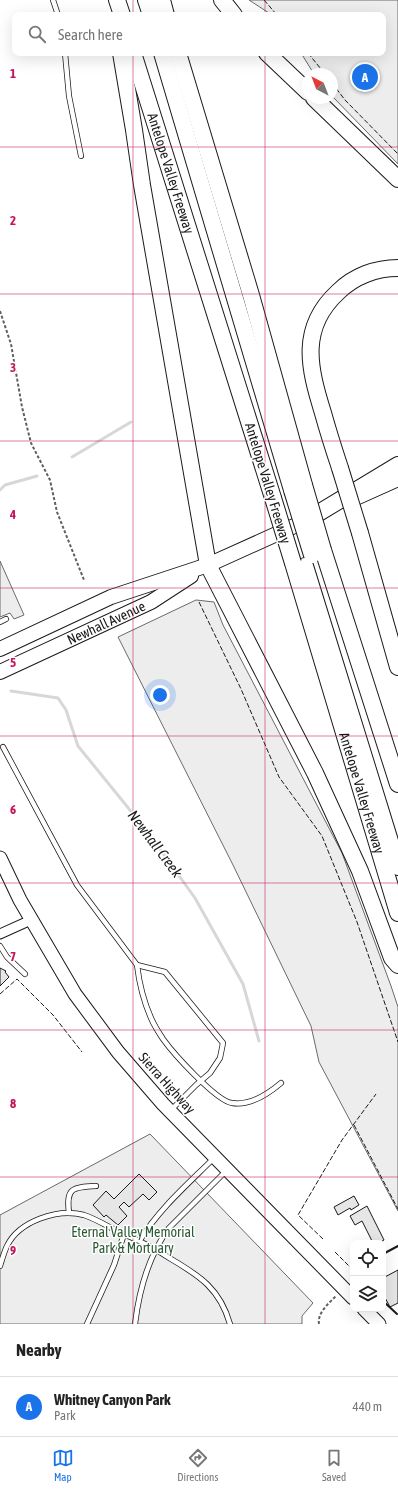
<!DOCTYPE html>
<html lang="en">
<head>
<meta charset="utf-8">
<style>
	body { margin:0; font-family:"Asap Condensed",sans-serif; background:#f2f2f2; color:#222 }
	.controls { position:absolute; right:12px; bottom:12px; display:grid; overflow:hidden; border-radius:8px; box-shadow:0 4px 16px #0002 }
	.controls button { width:36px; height:36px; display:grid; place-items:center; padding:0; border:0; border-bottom:1px solid #e0e0e0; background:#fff; color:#222; font:20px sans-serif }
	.compass { position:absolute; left:302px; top:68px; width:36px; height:36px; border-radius:50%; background:#fff; box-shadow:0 4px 16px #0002; rotate:318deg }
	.you { position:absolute; left:160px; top:695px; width:14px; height:14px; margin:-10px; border:3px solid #fff; border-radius:50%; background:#1a73e8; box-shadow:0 0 0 6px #1a73e833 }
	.badge { display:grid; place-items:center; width:26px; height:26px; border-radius:50%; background:#1a73e8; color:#fff; font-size:13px; font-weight:700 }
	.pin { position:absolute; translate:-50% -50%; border:2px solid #fff; box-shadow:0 1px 4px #0006 }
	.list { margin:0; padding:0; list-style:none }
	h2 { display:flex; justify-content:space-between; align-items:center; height:52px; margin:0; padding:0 16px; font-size:17px }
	h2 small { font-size:13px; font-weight:400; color:#767676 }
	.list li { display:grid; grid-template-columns:26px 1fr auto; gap:12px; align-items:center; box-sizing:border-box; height:60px; padding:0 16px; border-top:1px solid #e0e0e0 }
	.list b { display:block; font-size:15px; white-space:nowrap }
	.list p { margin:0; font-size:13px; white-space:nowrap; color:#767676 }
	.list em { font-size:13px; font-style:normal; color:#767676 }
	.icon { flex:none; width:22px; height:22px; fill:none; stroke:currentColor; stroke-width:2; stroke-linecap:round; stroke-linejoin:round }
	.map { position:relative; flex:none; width:398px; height:1324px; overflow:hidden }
	.search { position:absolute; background:#fff; box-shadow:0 4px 16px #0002; left:12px; right:12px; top:12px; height:44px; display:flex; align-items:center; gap:10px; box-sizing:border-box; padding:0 14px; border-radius:8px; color:#767676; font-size:15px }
	.sheet { height:112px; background:#fff }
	nav { display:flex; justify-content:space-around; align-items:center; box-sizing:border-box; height:56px; border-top:1px solid #e0e0e0; background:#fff; font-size:11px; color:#767676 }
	nav a { display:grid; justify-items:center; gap:2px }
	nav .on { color:#1a73e8 }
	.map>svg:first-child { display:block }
	.built { fill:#ededed; stroke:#6a6a6a }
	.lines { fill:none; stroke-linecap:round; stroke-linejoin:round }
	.stream { stroke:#d7d7d7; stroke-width:3 }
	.building { fill:#e6e6e6; stroke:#1a1a1a }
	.service-casing { stroke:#1a1a1a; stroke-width:6 }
	.minor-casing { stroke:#1a1a1a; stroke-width:11 }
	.secondary-casing { stroke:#1a1a1a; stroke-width:15 }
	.primary-casing { stroke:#1a1a1a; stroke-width:16 }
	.motorway-casing { stroke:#1a1a1a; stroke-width:18 }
	.path { stroke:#5f5f5f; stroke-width:2; stroke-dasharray:3 2; stroke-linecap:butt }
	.service { stroke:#fff; stroke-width:4.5 }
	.minor { stroke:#fff; stroke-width:9 }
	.secondary { stroke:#fff; stroke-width:13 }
	.primary { stroke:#fff; stroke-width:14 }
	.motorway { stroke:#fff; stroke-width:16 }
	.motorway-bridge-casing { stroke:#1a1a1a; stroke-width:18; stroke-linecap:butt }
	.motorway-bridge { stroke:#fff; stroke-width:16 }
	.fence { stroke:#1a1a1a; stroke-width:1; stroke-dasharray:5 2; stroke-linecap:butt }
	.wall { stroke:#1a1a1a; stroke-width:2 }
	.grid { fill:none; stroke:#c2185b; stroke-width:1; stroke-opacity:0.55 }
	.labels { text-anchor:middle; stroke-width:3; stroke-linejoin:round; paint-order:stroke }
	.street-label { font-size:14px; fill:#1a1a1a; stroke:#fff }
	.park-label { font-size:14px; fill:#2b5a34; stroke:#fff }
	.water-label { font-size:15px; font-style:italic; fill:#1a1a1a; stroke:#fff }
	.grid-label { font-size:13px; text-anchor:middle; font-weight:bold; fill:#c2185b; stroke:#fff; stroke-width:3; stroke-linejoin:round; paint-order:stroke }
</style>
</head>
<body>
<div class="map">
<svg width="398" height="1324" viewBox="0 0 398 1324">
	<rect width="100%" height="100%" fill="#fff"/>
	<!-- built -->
	<g class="built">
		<polygon points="249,0 398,0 398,164 332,96 332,74 314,74 301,53 383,53 383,15 272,15"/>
		<polygon points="0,561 24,615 14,619 10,613 0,617"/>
		<polygon points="196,600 214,602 223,625 342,853 391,986 398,1007 398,1211 319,1062 311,1026 233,865 118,637"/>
		<polygon points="150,1134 313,1303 302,1316 302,1324 0,1324 0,1215"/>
	</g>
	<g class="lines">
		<!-- stream -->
		<g class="stream">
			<polyline points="72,457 131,422"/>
			<polyline points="0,490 5,485 37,476"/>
			<polyline points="11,691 58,698 66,710 78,746 147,831 195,898 243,984 259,1041"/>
		</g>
	</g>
	<!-- building -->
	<g class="building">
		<polygon points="0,968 6,971 5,972 9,977 0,986"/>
		<polygon points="139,1174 157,1192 149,1200 143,1194 129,1207 124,1202 119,1207 127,1216 118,1225 106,1215 104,1217 93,1205 106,1191 114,1199"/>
		<polygon points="354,1196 359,1205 351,1210 350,1208 338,1215 334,1207"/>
		<polygon points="367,1206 384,1240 379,1243 373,1243 362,1221 355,1225 350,1216"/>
		<polygon points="398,1270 398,1303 390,1307 383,1294 383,1278"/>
	</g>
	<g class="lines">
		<defs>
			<g id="service">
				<polyline points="53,0 58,15"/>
				<polyline points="65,53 69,96 81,156"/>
				<polyline points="0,622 6,619"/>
				<polyline points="3,747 77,885 137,965 165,972 223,1043 220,1058 210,1073 196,1085 171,1110"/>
				<polyline points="0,946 7,957 25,974"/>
				<path d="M 137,965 C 139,982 144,1002 151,1018 C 154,1025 159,1033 163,1039 C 173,1053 216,1101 232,1103 C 250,1106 268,1094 281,1083"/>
				<path d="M 69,1213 C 66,1188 72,1187 96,1186"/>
				<path d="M 140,1240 C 159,1209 188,1184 214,1158"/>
				<path d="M 0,1266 C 2,1260 4,1252 7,1246 C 19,1221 58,1208 84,1215 C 99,1220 113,1230 128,1236 C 143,1242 157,1250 171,1259 C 200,1276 220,1289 230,1324"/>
				<polyline points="87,1324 114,1265 124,1234"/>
				<path d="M 135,1324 C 139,1291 149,1255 169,1228 L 226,1171"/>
			</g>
			<polyline id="minor" points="0,934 31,920"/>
			<g id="secondary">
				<polyline points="0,858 20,900 75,994 118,1052 163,1104 353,1298"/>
				<polyline points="364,1309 379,1324"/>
			</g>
			<g id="primary">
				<polyline points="349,501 398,479"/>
				<polyline points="0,649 111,597 208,565 312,518"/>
				<path id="s1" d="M 0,672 L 151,602 L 191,576"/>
			</g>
			<g id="motorway">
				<polyline points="117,0 122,15"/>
				<polyline points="146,0 151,15"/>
				<polyline points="162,0 166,15"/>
				<polyline points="222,0 234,15"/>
				<polyline points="121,53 134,130 142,185 208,565 315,773 360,871 392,958 398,965"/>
				<path id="s2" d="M 133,53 L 273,498"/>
				<polyline points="162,53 292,490"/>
				<polyline points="178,53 251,295 304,485"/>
				<polyline points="267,53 308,92"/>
				<polyline points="314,98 398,179"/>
				<path d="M 340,468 C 334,450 328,431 323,413 C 309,368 299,328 338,292 C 354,276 376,268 398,268"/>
				<polyline points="302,523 398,465"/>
				<polyline points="360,533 398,667"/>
				<polyline points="323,550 398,784"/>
				<path id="s3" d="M 293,563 L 398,913"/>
				<polyline points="305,566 398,867"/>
			</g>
		</defs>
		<!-- service casing -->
		<use href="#service" class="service-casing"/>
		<!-- minor casing -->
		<use href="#minor" class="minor-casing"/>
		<!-- secondary casing -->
		<use href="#secondary" class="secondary-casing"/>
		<!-- primary casing -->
		<use href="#primary" class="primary-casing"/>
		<!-- motorway casing -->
		<use href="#motorway" class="motorway-casing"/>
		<!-- path -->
		<g class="path">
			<polyline points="0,311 11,344 22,407 31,443 50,480 57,512 84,580"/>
			<path d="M 319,1324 C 317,1313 329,1303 336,1296"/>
		</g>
		<!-- service -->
		<use href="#service" class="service"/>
		<!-- minor -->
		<use href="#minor" class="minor"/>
		<!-- secondary -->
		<use href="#secondary" class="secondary"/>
		<!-- primary -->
		<use href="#primary" class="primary"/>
		<!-- motorway -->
		<use href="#motorway" class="motorway"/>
		<defs>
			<g id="motorway-bridge">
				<polyline points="340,468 360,533"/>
				<polyline points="304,485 323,550"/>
				<polyline points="292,490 312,555"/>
				<polyline points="273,498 293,563"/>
			</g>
		</defs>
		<!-- motorway-bridge casing -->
		<use href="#motorway-bridge" class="motorway-bridge-casing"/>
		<!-- motorway-bridge -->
		<use href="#motorway-bridge" class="motorway-bridge"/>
		<!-- fence -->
		<g class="fence">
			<polyline points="264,0 277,15"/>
			<polyline points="308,53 325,74"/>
			<polyline points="332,83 345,100 398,154"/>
			<polyline points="199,602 241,689 279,777 322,836 357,922 398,1042"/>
			<polyline points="0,994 17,979 53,1015 82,1052"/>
			<polyline points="354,1125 398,1209"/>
			<polyline points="323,1239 298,1215 342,1140 376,1094"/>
			<polyline points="335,1252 353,1270"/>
		</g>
		<!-- wall -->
		<g class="wall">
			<polyline points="383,1254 398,1246"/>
			<polyline points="352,1269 353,1269"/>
			<polyline points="383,1301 397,1314"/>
		</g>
	</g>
	<!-- grid -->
	<path class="grid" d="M 133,0 L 133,15M 265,0 L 265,15M 133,53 L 133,1324M 265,53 L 265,1324M 0,147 L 398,147M 0,294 L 398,294M 0,441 L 398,441M 0,588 L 398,588M 0,736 L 398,736M 0,883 L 398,883M 0,1030 L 398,1030M 0,1177 L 398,1177"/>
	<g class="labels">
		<!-- street labels -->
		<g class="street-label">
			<text dy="5" stroke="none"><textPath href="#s2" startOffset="126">Antelope Valley Freeway</textPath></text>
			<text transform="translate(268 483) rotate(73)" y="5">Antelope Valley Freeway</text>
			<text dy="5" stroke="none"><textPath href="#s1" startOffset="117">Newhall Avenue</textPath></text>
			<text dy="5" stroke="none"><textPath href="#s3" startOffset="240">Antelope Valley Freeway</textPath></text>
			<text transform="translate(167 1083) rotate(48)" y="5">Sierra Highway</text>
		</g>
		<!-- park labels -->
		<g class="park-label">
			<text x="133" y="1237">Eternal Valley Memorial<tspan x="133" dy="16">Park &amp; Mortuary</tspan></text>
		</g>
		<!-- water labels -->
		<g class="water-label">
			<text transform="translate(155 844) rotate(53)" y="5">Newhall Creek</text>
		</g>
	</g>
	<g class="grid-label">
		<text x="13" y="78">1</text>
		<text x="13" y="225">2</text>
		<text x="13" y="372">3</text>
		<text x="13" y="519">4</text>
		<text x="13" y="667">5</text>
		<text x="13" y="814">6</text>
		<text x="13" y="961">7</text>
		<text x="13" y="1108">8</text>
		<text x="13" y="1255">9</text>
	</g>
</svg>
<div class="controls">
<button><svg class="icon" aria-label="locate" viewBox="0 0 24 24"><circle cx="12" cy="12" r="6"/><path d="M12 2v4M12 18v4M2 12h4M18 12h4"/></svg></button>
<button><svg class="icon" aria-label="layers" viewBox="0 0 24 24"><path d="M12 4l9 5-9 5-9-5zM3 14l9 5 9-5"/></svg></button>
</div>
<svg class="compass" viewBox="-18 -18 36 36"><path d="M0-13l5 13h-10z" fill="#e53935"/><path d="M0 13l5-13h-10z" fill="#767676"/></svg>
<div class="you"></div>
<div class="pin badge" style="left:365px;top:77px">A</div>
<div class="search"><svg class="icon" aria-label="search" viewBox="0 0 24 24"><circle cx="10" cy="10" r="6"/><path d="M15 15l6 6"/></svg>Search here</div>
</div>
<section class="sheet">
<h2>Nearby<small></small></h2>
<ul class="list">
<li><span class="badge">A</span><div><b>Whitney Canyon Park</b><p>Park</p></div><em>440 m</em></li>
</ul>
</section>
<nav>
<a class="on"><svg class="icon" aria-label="map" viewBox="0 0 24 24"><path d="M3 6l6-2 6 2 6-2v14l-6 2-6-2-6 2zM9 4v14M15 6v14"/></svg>Map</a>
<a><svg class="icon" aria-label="directions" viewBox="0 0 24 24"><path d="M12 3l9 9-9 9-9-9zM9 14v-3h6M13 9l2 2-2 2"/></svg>Directions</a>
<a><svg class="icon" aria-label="saved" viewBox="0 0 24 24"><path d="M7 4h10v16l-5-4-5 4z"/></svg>Saved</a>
</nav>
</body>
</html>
